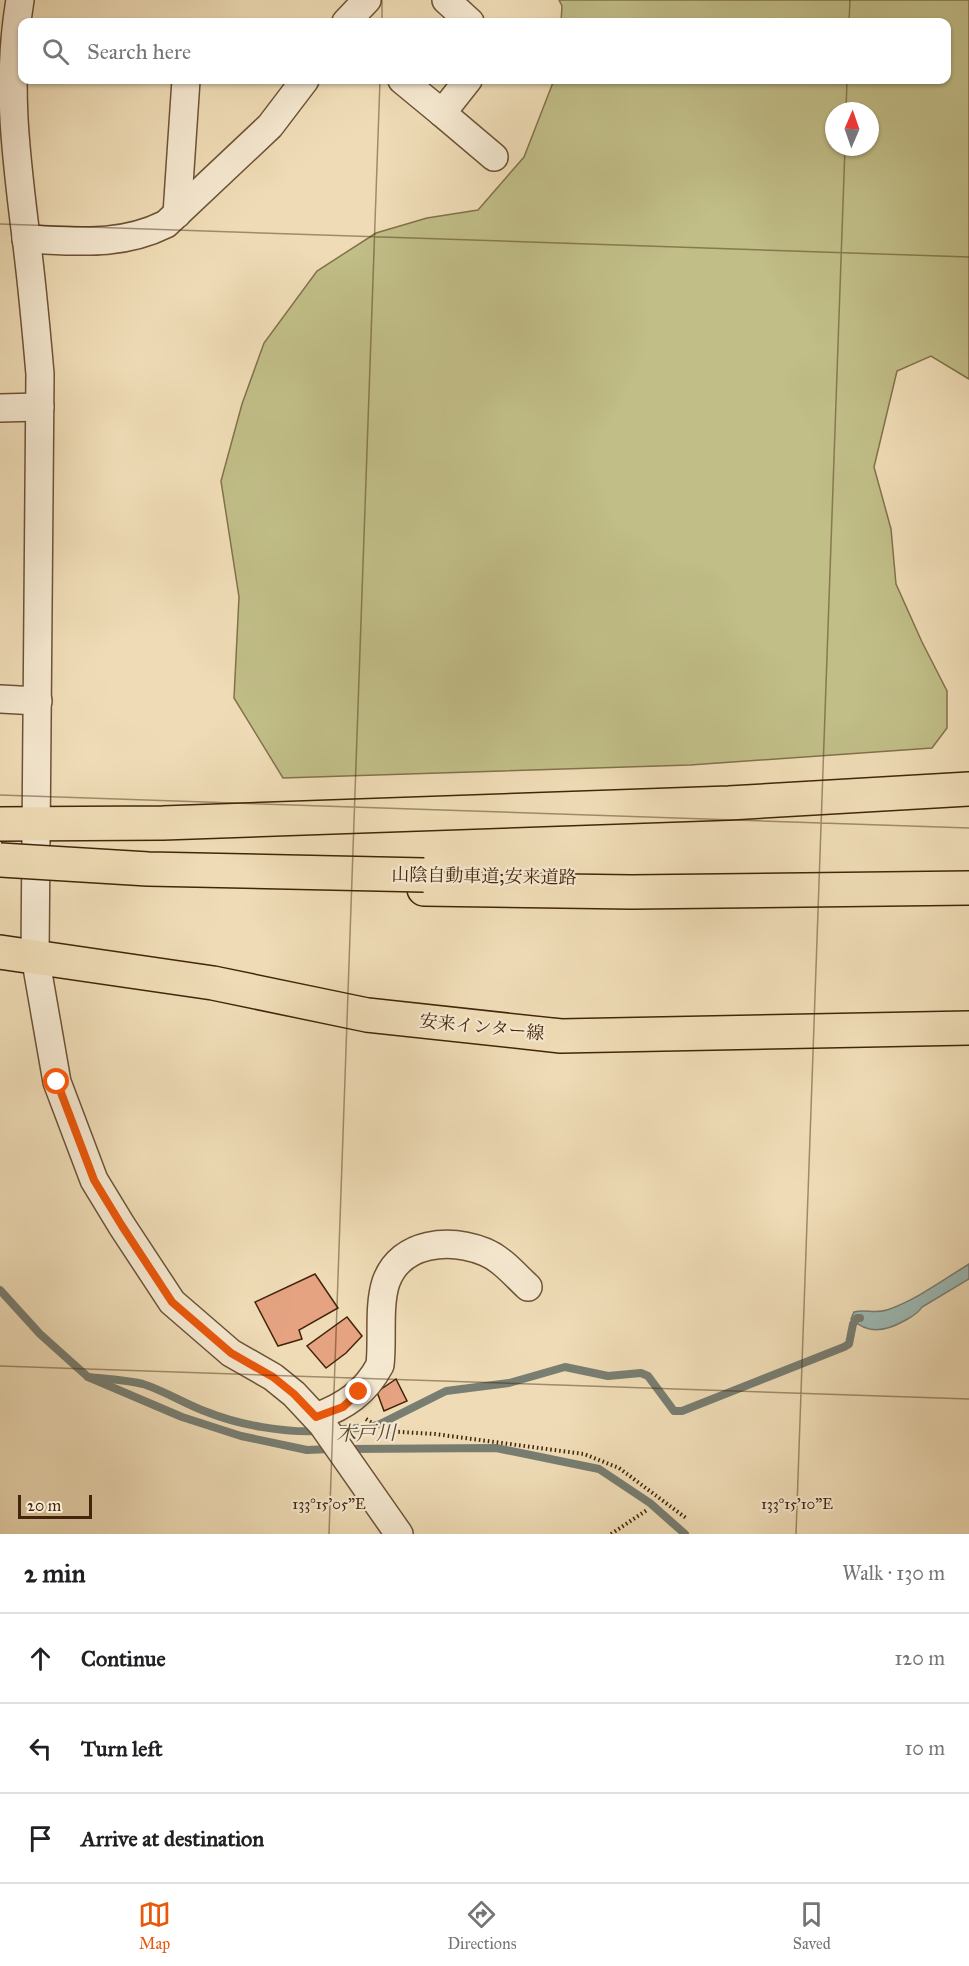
<!DOCTYPE html>
<html lang="en">
<head>
<meta charset="utf-8">
<style>
	body { margin:0; font-family:"IM FELL Great Primer","Noto Serif JP",serif; background:#f2f2f2; color:#202124 }
	.compass { position:absolute; left:825px; top:102px; width:54px; height:54px; border-radius:50%; background:#fff; box-shadow:0 2px 4px #0004; rotate:2deg }
	.scale { position:absolute; left:18px; bottom:15px; width:74px; box-sizing:border-box; padding-left:6px; border:3px solid #42250b; border-top:0; font-size:16px; line-height:21px; white-space:nowrap; color:#42250b; -webkit-text-stroke:4px #f5e8d0; paint-order:stroke }
	.stop { position:absolute; width:18px; height:18px; margin:-14px; border:4px solid #ea580c; border-radius:50%; background:#fff }
	.stop.end { background:#ea580c; border-color:#fff; box-shadow:0 2px 6px #0008 }
	.list { margin:0; padding:0; list-style:none }
	h2 { display:flex; justify-content:space-between; align-items:center; height:78px; margin:0; padding:0 24px; font-size:26px }
	h2 small { font-size:20px; font-weight:400; color:#757577 }
	.list li { display:grid; grid-template-columns:39px 1fr auto; gap:18px; align-items:center; box-sizing:border-box; height:90px; padding:0 24px; border-top:2px solid #e0e0e0 }
	.list b { display:block; font-size:22px; white-space:nowrap }
	.list em { font-size:20px; font-style:normal; color:#757577 }
	.icon { flex:none; width:33px; height:33px; fill:none; stroke:currentColor; stroke-width:2; stroke-linecap:round; stroke-linejoin:round }
	.map { position:relative; flex:none; width:969px; height:1534px; overflow:hidden }
	.search { position:absolute; background:#fff; box-shadow:0 2px 4px #0004; left:18px; right:18px; top:18px; height:66px; display:flex; align-items:center; gap:15px; box-sizing:border-box; padding:0 21px; border-radius:12px; color:#757577; font-size:22px }
	.sheet { height:348px; background:#fff }
	nav { display:flex; justify-content:space-around; align-items:center; box-sizing:border-box; height:84px; border-top:2px solid #e0e0e0; background:#fff; font-size:16px; color:#757577 }
	nav a { display:grid; justify-items:center; gap:3px }
	nav .on { color:#ea580c }
	.map>svg:first-child { display:block }
	.green { fill:#c1be88; stroke:#82724a; stroke-width:1.5; fill-rule:evenodd }
	.water { fill:#9cbab6; stroke:#787e72; stroke-width:1.5 }
	.lines { fill:none; stroke-linecap:round; stroke-linejoin:round }
	.stream { stroke:#787e72; stroke-width:8 }
	.building { fill:#e5a382; stroke:#42250b; stroke-width:1.5 }
	.minor-casing { stroke:#6d5336; stroke-width:30 }
	.major-casing { stroke:#42250b; stroke-width:36 }
	.highway-casing { stroke:#42250b; stroke-width:36 }
	.path { stroke:#42250b; stroke-width:4; stroke-dasharray:1.5 3; stroke-linecap:butt }
	.minor { stroke:#f5e8d0; stroke-width:27 }
	.major { stroke:#efdcb6; stroke-width:33 }
	.highway { stroke:#efdcb6; stroke-width:33 }
	.highway-bridge-casing { stroke:#42250b; stroke-width:36; stroke-linecap:butt }
	.highway-bridge { stroke:#efdcb6; stroke-width:33 }
	.route { stroke:#ea580c; stroke-width:8 }
	.ticks { fill:none; stroke:#42250b; stroke-width:1.5; stroke-opacity:0.45 }
	.labels { text-anchor:middle; stroke-width:4.5; stroke-linejoin:round; paint-order:stroke }
	.street-label { font-size:18px; fill:#42250b; stroke:#f5e8d0 }
	.water-label { font-size:20px; font-style:italic; fill:#584a36; stroke:#f5e8d0 }
	.ticks-label { font-size:15px; text-anchor:middle; fill:#42250b; stroke:#f5e8d0; stroke-width:4.5; stroke-linejoin:round; paint-order:stroke }
</style>
</head>
<body>
<div class="map">
<svg width="969" height="1534" viewBox="0 0 969 1534">
	<rect width="100%" height="100%" fill="#efdcb6"/>
	<filter id="stains"><feTurbulence type="fractalNoise" baseFrequency=".00333" numOctaves="4"/><feColorMatrix values="0 0 0 0 .2 0 0 0 0 .09 0 0 0 0 .02 0 0 0 .5 -.17"/></filter>
	<radialGradient id="worn" r=".72"><stop offset=".6" stop-color="#630" stop-opacity="0"/><stop offset="1" stop-color="#630" stop-opacity=".3"/></radialGradient>
	<!-- green -->
	<path class="green" d="M 559,0 L 969,0 L 969,379 L 931,356 L 897,371 L 874,467 L 891,529 L 896,584 L 922,642 L 947,691 L 947,728 L 932,748 L 690,765 L 283,778 L 234,698 L 239,597 L 221,481 L 242,404 L 264,343 L 317,271 L 376,233 L 427,218 L 478,210 L 524,157 L 554,80 L 946,80 L 946,22 L 561,22 L 562,6 ZM 834,111 L 870,111 L 870,147 L 834,147 Z"/>
	<!-- water -->
	<path class="water" d="M 969,1264 L 969,1279 L 922,1307 C 918,1314 911,1317 904,1321 C 884,1332 868,1334 851,1319 L 854,1312 C 865,1309 875,1314 887,1310 C 916,1300 943,1280 969,1264 Z"/>
	<g class="lines">
		<!-- stream -->
		<g class="stream">
			<polyline points="0,1290 40,1334 88,1377 182,1417 241,1436 307,1450 332,1449"/>
			<path d="M 88,1377 C 105,1379 126,1380 143,1384 C 165,1391 185,1404 207,1412 C 239,1425 285,1433 320,1431"/>
			<polyline points="332,1430 369,1427 380,1424 446,1391 509,1383 565,1367 608,1376 641,1373 648,1376 674,1411 682,1411 844,1347 849,1344 853,1324 857,1318 860,1318"/>
			<polyline points="347,1449 496,1448 599,1469 650,1503 685,1534"/>
		</g>
	</g>
	<!-- building -->
	<g class="building">
		<polygon points="315,1274 338,1308 299,1330 302,1339 278,1346 255,1302"/>
		<polygon points="347,1317 362,1336 346,1353 326,1368 307,1346"/>
		<polygon points="396,1379 407,1401 384,1411 377,1392"/>
	</g>
	<g class="lines">
		<defs>
			<g id="minor">
				<path d="M 20,0 C 6,83 16,155 26,237 C 32,283 36,328 40,374 L 35,956 L 57,1082 L 94,1180 L 122,1226 L 172,1302 L 231,1353 L 273,1377 L 294,1394 L 322,1424 L 399,1534"/>
				<polyline points="446,0 470,22"/>
				<polyline points="346,22 367,0"/>
				<polyline points="402,80 442,113 468,80"/>
				<polyline points="442,113 494,157"/>
				<polyline points="177,214 186,80"/>
				<path d="M 26,239 C 76,241 120,247 166,224 L 270,126 L 305,80"/>
				<polyline points="0,408 40,407"/>
				<polyline points="0,699 38,701"/>
				<path d="M 316,1417 C 345,1406 365,1393 380,1365 C 383,1340 378,1306 386,1282 C 401,1241 450,1238 485,1252 C 502,1259 515,1275 528,1287"/>
			</g>
			<g id="major">
				<polyline points="0,824 163,823 729,803 969,789"/>
				<polyline points="0,952 213,983 367,1015 561,1036 969,1028"/>
			</g>
			<polyline id="highway" points="424,889 632,892 969,888"/>
		</defs>
		<!-- minor casing -->
		<use href="#minor" class="minor-casing"/>
		<!-- major casing -->
		<use href="#major" class="major-casing"/>
		<!-- highway casing -->
		<use href="#highway" class="highway-casing"/>
		<!-- path -->
		<g class="path">
			<polyline points="366,1419 384,1431 435,1434 584,1454 619,1468 686,1518"/>
			<polyline points="611,1534 647,1510"/>
		</g>
		<!-- minor -->
		<use href="#minor" class="minor"/>
		<!-- major -->
		<use href="#major" class="major"/>
		<!-- highway -->
		<use href="#highway" class="highway"/>
		<defs>
			<polyline id="highway-bridge" points="0,860 148,869 424,875"/>
		</defs>
		<!-- highway-bridge casing -->
		<use href="#highway-bridge" class="highway-bridge-casing"/>
		<!-- highway-bridge -->
		<use href="#highway-bridge" class="highway-bridge"/>
	</g>
	<g class="lines">
		<!-- route -->
		<polyline class="route" points="57,1082 94,1180 122,1226 172,1302 231,1353 273,1377 294,1394 316,1417 343,1407 359,1392"/>
	</g>
	<!-- ticks -->
	<path class="ticks" d="M 382,22 L 382,0M 849,22 L 850,0M 846,111 L 847,80M 0,224 L 969,257M 0,795 L 969,828M 0,1366 L 969,1399M 329,1534 L 380,80M 796,1534 L 845,147"/>
	<g class="labels">
		<!-- street labels -->
		<g class="street-label">
			<text transform="translate(484 876) rotate(1)" y="6">山陰自動車道;安来道路</text>
			<text transform="translate(482 1027) rotate(6)" y="6">安来インター線</text>
		</g>
		<!-- water labels -->
		<g class="water-label">
			<text transform="translate(366 1433) rotate(-1)" y="7">木戸川</text>
		</g>
	</g>
	<g class="ticks-label">
		<text x="329" y="1509">133°15'05"E</text>
		<text x="797" y="1509">133°15'10"E</text>
	</g>
	<rect width="100%" height="100%" filter="url(#stains)"/>
	<rect width="100%" height="100%" fill="url(#worn)"/>
</svg>
<svg class="compass" viewBox="-18 -18 36 36"><path d="M0-13l5 13h-10z" fill="#e53935"/><path d="M0 13l5-13h-10z" fill="#757577"/></svg>
<div class="scale">20 m</div>
<div class="stop" style="left:57px;top:1082px"></div>
<div class="stop end" style="left:359px;top:1392px"></div>
<div class="search"><svg class="icon" aria-label="search" viewBox="0 0 24 24"><circle cx="10" cy="10" r="6"/><path d="M15 15l6 6"/></svg>Search here</div>
</div>
<section class="sheet">
<h2>2 min<small>Walk · 130 m</small></h2>
<ul class="list">
<li><svg class="icon" aria-label="ahead" viewBox="0 0 24 24"><path d="M12 20V5M6 11l6-6 6 6"/></svg><div><b>Continue</b></div><em>120 m</em></li>
<li><svg class="icon" aria-label="left" viewBox="0 0 24 24"><path d="M17 20v-9H6M10 6l-5 5 5 5"/></svg><div><b>Turn left</b></div><em>10 m</em></li>
<li><svg class="icon" aria-label="arrive" viewBox="0 0 24 24"><path d="M6 21V4h12l-3 4 3 4H6"/></svg><div><b>Arrive at destination</b></div></li>
</ul>
</section>
<nav>
<a class="on"><svg class="icon" aria-label="map" viewBox="0 0 24 24"><path d="M3 6l6-2 6 2 6-2v14l-6 2-6-2-6 2zM9 4v14M15 6v14"/></svg>Map</a>
<a><svg class="icon" aria-label="directions" viewBox="0 0 24 24"><path d="M12 3l9 9-9 9-9-9zM9 14v-3h6M13 9l2 2-2 2"/></svg>Directions</a>
<a><svg class="icon" aria-label="saved" viewBox="0 0 24 24"><path d="M7 4h10v16l-5-4-5 4z"/></svg>Saved</a>
</nav>
</body>
</html>
